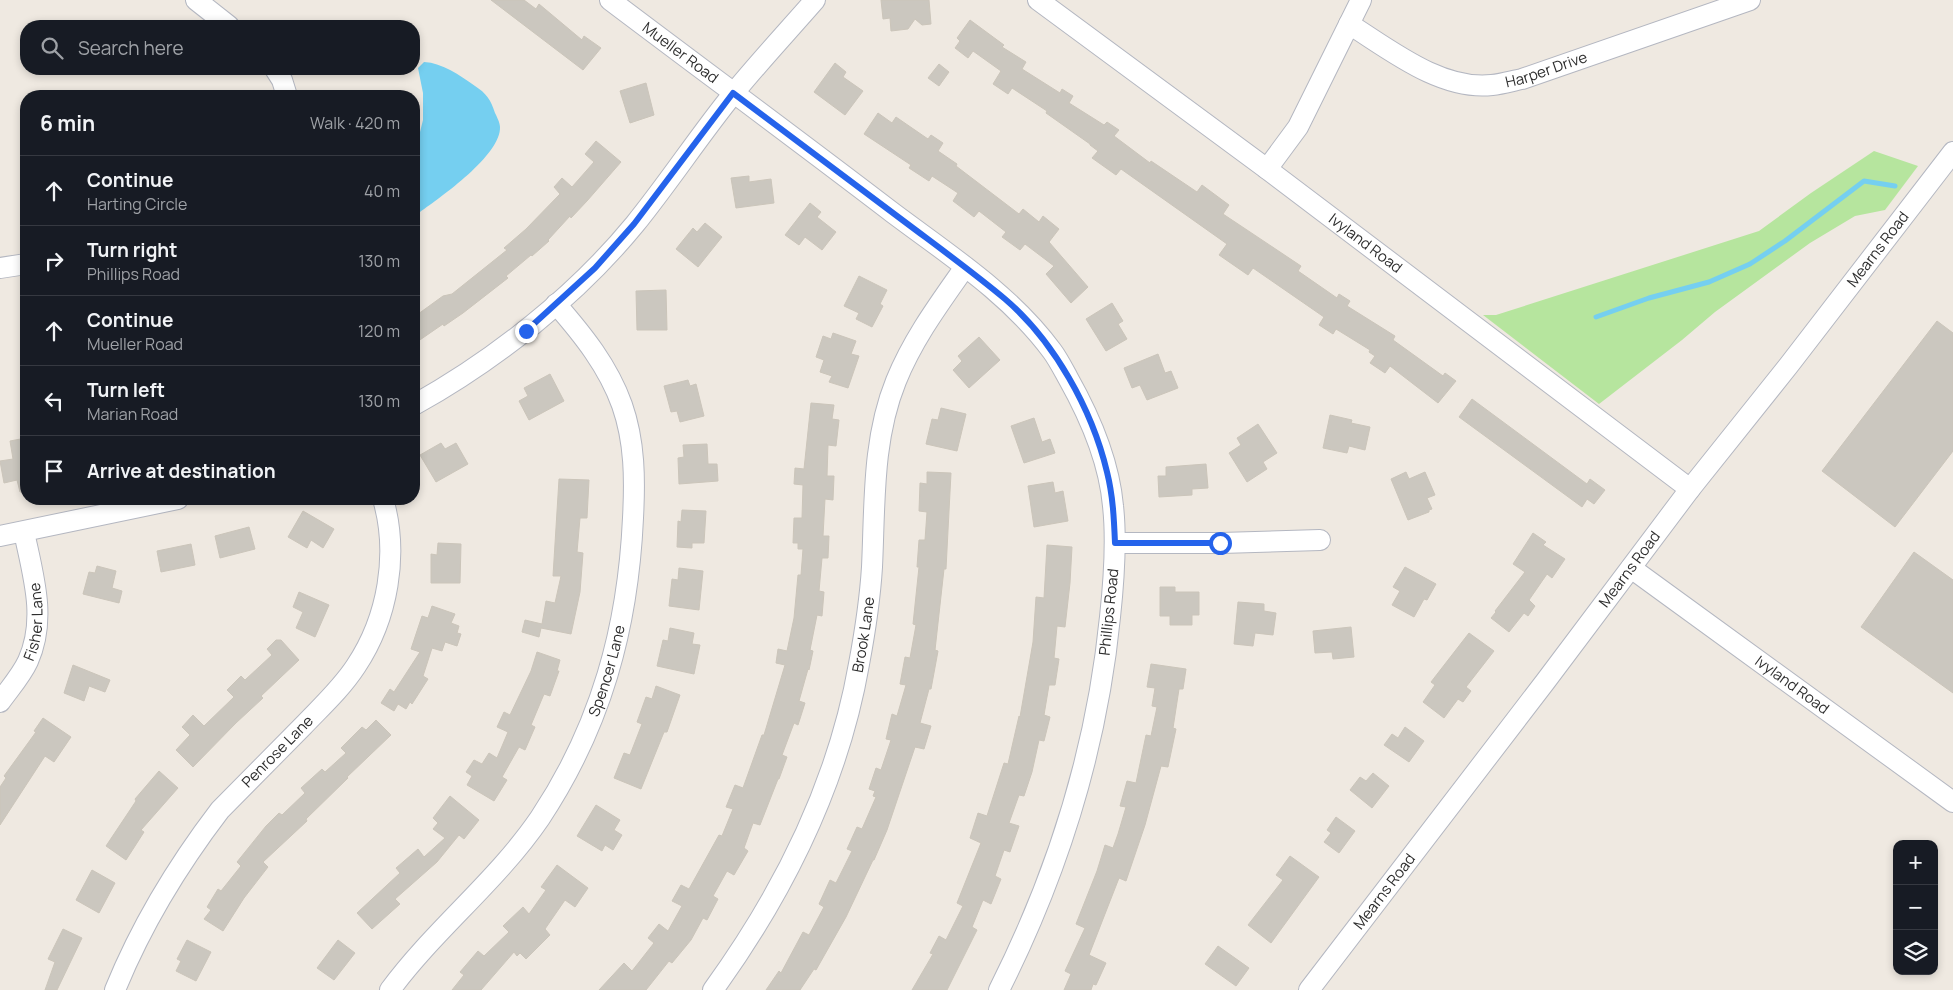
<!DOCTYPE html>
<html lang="en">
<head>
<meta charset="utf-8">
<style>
	body { margin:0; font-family:Manrope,sans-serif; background:#20242c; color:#f1f3f6 }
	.controls { position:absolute; right:15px; bottom:15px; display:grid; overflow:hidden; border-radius:10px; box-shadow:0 2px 8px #0003 }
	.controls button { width:45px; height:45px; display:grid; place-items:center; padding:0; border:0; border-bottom:1px solid #363941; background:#171b24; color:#f1f3f6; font:25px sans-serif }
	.stop { position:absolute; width:15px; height:15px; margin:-11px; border:4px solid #2563eb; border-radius:50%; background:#fff }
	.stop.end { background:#2563eb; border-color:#fff; box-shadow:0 1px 5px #0008 }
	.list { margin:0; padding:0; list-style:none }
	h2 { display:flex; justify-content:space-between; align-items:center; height:65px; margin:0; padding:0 20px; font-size:21px }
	h2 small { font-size:16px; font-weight:400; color:#9ea1a6 }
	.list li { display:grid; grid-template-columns:32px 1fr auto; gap:15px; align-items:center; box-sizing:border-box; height:70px; padding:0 20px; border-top:1px solid #363941 }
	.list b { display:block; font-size:19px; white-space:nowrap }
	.list p { margin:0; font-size:16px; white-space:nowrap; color:#9ea1a6 }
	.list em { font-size:16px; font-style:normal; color:#9ea1a6 }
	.icon { flex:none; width:28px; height:28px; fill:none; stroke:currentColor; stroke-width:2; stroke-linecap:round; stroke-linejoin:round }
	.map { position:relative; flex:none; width:1953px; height:990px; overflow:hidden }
	.search { position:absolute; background:#171b24; box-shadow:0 2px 8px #0003; left:20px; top:20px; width:400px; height:55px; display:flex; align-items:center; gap:12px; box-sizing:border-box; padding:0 18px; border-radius:20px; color:#9ea1a6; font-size:19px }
	.panel { position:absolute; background:#171b24; box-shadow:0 2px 8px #0003; left:20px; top:90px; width:400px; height:415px; border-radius:20px }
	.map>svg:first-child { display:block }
	.green { fill:#b6e59e }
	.water { fill:#75cff0 }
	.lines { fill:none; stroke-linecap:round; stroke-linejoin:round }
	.stream { stroke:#75cff0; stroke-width:5 }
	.building { fill:#cbc7bf; stroke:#cbc5ba }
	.minor-casing { stroke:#b4b7c1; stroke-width:22 }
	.minor { stroke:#fff; stroke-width:20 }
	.route { stroke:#2563eb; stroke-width:6 }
	.labels { text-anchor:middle; stroke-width:4.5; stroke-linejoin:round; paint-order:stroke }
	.street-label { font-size:15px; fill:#2e2e2e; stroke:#fff }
</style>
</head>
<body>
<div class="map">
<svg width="1953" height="990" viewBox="0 0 1953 990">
	<rect width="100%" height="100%" fill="#efe9e1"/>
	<!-- green -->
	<polygon class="green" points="1874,151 1918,166 1885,210 1855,216 1810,243 1715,312 1682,340 1599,404 1483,315 1496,315 1759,231 1811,193"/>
	<!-- water -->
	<path class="water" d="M 424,62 C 443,63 459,75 475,86 C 486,93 491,100 495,113 C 497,117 500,123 500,127 C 501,155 441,197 420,212 L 414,213 L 414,156 L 423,120 L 423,93 L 418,68 Z"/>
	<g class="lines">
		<!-- stream -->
		<polyline class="stream" points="1596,317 1649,298 1709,282 1750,264 1785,241 1864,181 1895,186"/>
	</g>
	<!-- building -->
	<g class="building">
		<polygon points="491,0 524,0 536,9 539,4 582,40 584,36 601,48 583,70"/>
		<polygon points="881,0 929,0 931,24 922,25 915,19 908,29 891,31 890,18 883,19"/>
		<polygon points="970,20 1004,45 1002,47 1026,62 1022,69 1060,93 1062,89 1073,96 1069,103 1104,125 1107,122 1119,130 1114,136 1150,163 1151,161 1197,192 1202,185 1229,205 1223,214 1301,266 1298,271 1337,298 1339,294 1350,301 1347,306 1395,336 1393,340 1443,376 1445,373 1456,381 1438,403 1390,366 1385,373 1370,363 1375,356 1369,352 1370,350 1336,329 1333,334 1319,325 1324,317 1253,268 1248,275 1219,255 1227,244 1121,169 1116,175 1092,158 1098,151 1090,145 1090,144 1046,113 1047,111 1012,88 1008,94 993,84 1001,71 973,51 968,58 955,48 960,41 957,38"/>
		<polygon points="835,63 846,72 843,77 863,91 845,115 814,92"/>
		<polygon points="939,64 949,72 939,86 928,78"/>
		<polygon points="646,83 654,115 630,123 620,91"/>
		<polygon points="878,113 892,123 896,117 928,139 931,135 943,143 938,151 957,164 956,166 1019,214 1023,209 1039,222 1043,216 1059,229 1049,242 1088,287 1071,303 1046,274 1054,266 1025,244 1020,250 1002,237 1006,232 979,211 974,217 953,201 958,193 932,176 929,181 909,168 911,165 864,134"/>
		<polygon points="596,141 621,162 587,201 571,218 570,216 548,240 549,241 532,256 531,255 506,276 508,278 463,313 444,326 443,324 414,344 414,317 443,296 452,294 507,250 504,248 526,229 560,194 554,187 562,178 572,187 594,162 585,154"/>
		<polygon points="749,176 749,182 771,179 774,203 736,208 731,178"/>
		<polygon points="810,203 821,212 817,217 836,232 822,250 805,237 799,245 785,235"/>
		<polygon points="705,223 722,237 698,267 676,249 693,228 697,232"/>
		<polygon points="859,276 887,290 880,304 883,306 872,327 856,319 859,313 844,306"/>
		<polygon points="666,290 667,330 637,330 636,291"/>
		<polygon points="1112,303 1123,321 1118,324 1127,339 1106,351 1086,319"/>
		<polygon points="1937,321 1953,333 1953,451 1895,527 1822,471"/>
		<polygon points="833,333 856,341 851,354 859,356 848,388 829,382 832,376 820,372 824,360 816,357 823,336 831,339"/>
		<polygon points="979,337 1000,360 969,388 953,370 962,361 958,356"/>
		<polygon points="1158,354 1165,373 1171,371 1178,388 1147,400 1140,385 1132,388 1124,368"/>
		<polygon points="550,374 564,401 529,420 519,401 528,396 524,388"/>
		<polygon points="688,380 690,386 696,384 704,416 680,422 677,411 671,412 664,386"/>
		<polygon points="1472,399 1587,484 1590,479 1605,490 1594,504 1587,499 1582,507 1459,417"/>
		<polygon points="811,403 834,405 832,419 839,420 836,446 828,445 827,476 834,476 833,500 825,499 823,536 829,536 828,558 822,558 819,591 824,592 822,616 817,615 810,650 813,651 809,670 808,669 799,701 805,703 798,725 794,723 782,755 787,757 779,779 778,779 760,825 753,823 744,848 748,851 734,875 727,871 713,896 718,899 707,920 703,918 691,940 672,963 669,961 646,990 599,990 624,963 632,971 654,943 648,938 659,924 668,931 682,906 672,901 681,885 689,889 719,835 722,836 733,809 726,807 735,785 743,788 762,735 764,735 785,665 776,663 778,649 787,651 794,618 798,575 801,575 803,549 798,549 798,543 793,543 794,518 802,518 803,485 794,484 795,468 804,469"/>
		<polygon points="941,408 966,414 957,451 926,444 932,419 938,420"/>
		<polygon points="1330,415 1352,420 1351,423 1370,427 1365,450 1349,446 1347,453 1323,448"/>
		<polygon points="1034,418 1042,442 1050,439 1055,453 1024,463 1011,426"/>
		<polygon points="1258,424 1277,453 1263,462 1267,469 1247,482 1229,453 1241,445 1237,438"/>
		<polygon points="26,438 26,491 20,492 17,480 4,483 0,461 13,459 10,441"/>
		<polygon points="441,443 445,449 456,443 468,464 436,482 420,455"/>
		<polygon points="707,444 708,464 717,464 718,481 679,484 678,458 684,457 683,445"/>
		<polygon points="1206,464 1208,488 1192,489 1192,495 1159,497 1158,476 1166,476 1166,467"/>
		<polygon points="927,472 951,473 946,569 944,569 935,650 938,651 931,689 929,689 920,723 931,726 924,749 915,747 887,830 874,860 873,860 846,917 816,970 814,969 800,990 766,990 779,971 781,973 803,932 809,935 824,907 819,904 830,880 836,883 852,851 847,849 857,827 862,829 876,797 873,796 875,791 869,789 876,768 881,770 891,740 886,739 892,714 897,716 906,685 900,684 905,657 910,658 916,625 913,624 919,567 917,567 919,540 925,540 927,512 919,511 920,483 927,484"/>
		<polygon points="1406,472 1409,479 1425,472 1435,495 1427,498 1432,509 1429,510 1429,512 1408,520 1391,479"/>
		<polygon points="559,479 589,480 587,518 580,518 577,552 583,553 580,592 571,634 541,628 539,637 522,632 525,620 542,624 546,601 555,603 561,576 553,576"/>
		<polygon points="1053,482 1055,493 1063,491 1068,521 1034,527 1028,486"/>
		<polygon points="682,510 706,511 704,543 692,543 692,548 677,547 678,521 681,522"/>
		<polygon points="303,511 334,529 323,548 311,540 307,548 288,537"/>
		<polygon points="249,527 255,549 220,558 215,536"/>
		<polygon points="1533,533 1546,542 1543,545 1565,559 1552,578 1547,574 1529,600 1535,606 1528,616 1524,613 1509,632 1491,618 1496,612 1495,611 1525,572 1513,564"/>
		<polygon points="438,543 461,544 460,583 431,583 431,554 437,555"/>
		<polygon points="191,544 195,565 161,572 157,551"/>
		<polygon points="1047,545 1072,547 1070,583 1065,627 1057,626 1054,658 1059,659 1055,685 1049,685 1044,715 1050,717 1044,741 1039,740 1032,772 1024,796 1019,795 1009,823 1019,826 1010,852 1004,850 995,876 1001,879 991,904 983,900 972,927 977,930 947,990 912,990 933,954 930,953 939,936 946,940 963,906 957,903 981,843 970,838 978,813 987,816 1004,763 1008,764 1019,716 1020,717 1033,642 1036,597 1044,598"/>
		<polygon points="1914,552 1953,580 1953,693 1861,627"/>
		<polygon points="97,566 116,571 112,588 122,591 119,603 83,594 89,572 95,573"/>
		<polygon points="1405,567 1436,584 1427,600 1424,599 1414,617 1392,605 1400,591 1393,587"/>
		<polygon points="679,568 703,571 699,610 669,606 672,579 678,580"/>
		<polygon points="1160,587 1175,587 1175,592 1199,592 1199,615 1192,615 1192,625 1170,625 1170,616 1160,616"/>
		<polygon points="299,592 329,605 315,637 296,628 303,612 293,607"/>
		<polygon points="1238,602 1264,604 1264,611 1276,613 1273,635 1255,633 1253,646 1234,644"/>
		<polygon points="432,606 455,614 451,623 459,626 457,633 461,634 457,646 445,642 442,651 432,648 423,676 428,679 412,704 410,702 406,709 398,704 394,711 381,703 390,689 394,692 420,652 411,649 422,616 428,618"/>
		<polygon points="1351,627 1354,657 1333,659 1332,652 1315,653 1313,631"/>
		<polygon points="670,628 694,633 692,644 700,645 694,674 657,666 663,640 668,641"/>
		<polygon points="1469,633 1494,651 1466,687 1471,691 1463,702 1458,699 1444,718 1423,702 1435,685 1431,682"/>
		<polygon points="276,640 281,640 299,660 261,696 263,698 236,723 193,767 176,750 190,735 182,727 193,715 204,726 234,697 227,690 241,676 245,680 272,655 267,649"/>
		<polygon points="537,652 560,660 557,671 559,671 550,696 544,694 531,725 535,727 525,750 519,747 502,777 507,780 494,801 467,785 472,776 466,772 474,760 482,764 489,753 497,758 508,732 497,727 504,712 510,715 531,671"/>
		<polygon points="1151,664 1186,669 1183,689 1179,689 1173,728 1176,729 1168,767 1161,766 1145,825 1126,881 1119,878 1089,955 1106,963 1096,985 1093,984 1091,990 1064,990 1071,974 1065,971 1085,928 1076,924 1097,871 1105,845 1113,848 1118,834 1126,807 1120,806 1127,781 1136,783 1146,735 1151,736 1157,707 1152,706 1155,688 1147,687"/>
		<polygon points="73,665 110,680 105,692 89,686 84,701 64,693"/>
		<polygon points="656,686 680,695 667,732 664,732 641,789 614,778 624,753 630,755 642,724 637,722 646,697 652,699"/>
		<polygon points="43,718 71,737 54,762 45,756 0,825 0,787 6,778 4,776 36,732 34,731"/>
		<polygon points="376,720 391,735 347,777 348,778 306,819 307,821 263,862 268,867 244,898 223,931 204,919 211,910 207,907 218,889 221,891 241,866 237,862 266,826 279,813 282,815 305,793 301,788 322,769 325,772 346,753 341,748 362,727 366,730"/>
		<polygon points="1405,727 1424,741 1409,762 1384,745 1392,734 1398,738"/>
		<polygon points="159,771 178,788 141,830 144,832 126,860 106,846 136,801 135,799"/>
		<polygon points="1373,773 1389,786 1372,808 1350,790 1360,777 1366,781"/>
		<polygon points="450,796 479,820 464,839 459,835 437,862 395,899 400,904 372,929 357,913 400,873 396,868 418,849 424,857 445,838 433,829 438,823 433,818"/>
		<polygon points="596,805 620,820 614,830 622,835 613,850 605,845 602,851 577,836"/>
		<polygon points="1336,817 1355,831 1339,853 1324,842 1331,833 1327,830"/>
		<polygon points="1290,856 1319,877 1271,943 1248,925 1283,880 1276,875"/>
		<polygon points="557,865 588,888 575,907 565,900 545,929 550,935 526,959 520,953 517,956 514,952 481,990 452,990 464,975 460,972 478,951 484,956 509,932 503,926 523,907 529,914 546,890 541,887"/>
		<polygon points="92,870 115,883 99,913 76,900"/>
		<polygon points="63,929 82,938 57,990 45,990 55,962 48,959"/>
		<polygon points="187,940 211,952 196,981 176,971 181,961 177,959"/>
		<polygon points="338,940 355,953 334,980 317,968"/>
		<polygon points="1218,946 1249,968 1236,986 1205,964"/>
	</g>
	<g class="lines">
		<defs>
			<g id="minor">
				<polyline points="196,0 229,26"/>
				<path id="s1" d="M 610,0 C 704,71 799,141 893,213 C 949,255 1010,294 1052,351 C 1058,359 1063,369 1068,378 C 1090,417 1109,460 1113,506 C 1117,542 1114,580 1110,617 C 1097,748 1058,873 999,990"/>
				<path id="s2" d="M 1038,0 L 1267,169 L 1690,489"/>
				<path id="s3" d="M 1349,24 C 1389,49 1441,91 1492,85 C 1502,84 1512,81 1522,79 L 1750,0"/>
				<polyline points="275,69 282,80 287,96"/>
				<polyline points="1267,169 1298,127 1361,0"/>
				<polyline points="0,268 26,264"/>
				<path d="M 414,405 C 495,360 576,296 635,224 C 669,182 699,136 733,94 C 759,62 788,31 815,0"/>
				<polyline points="0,536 178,499"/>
				<polyline points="1115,543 1221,543 1320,540"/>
				<path id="s4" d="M 1631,568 L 1953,802"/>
				<path id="s5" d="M 0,702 C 10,688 21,676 28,661 C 47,619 33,575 24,532"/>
				<path id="s6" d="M 115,990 C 141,926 178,865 220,810 C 248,782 275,754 303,726 C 321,707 341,689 356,666 C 388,618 399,554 383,499"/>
				<path id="s7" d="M 390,990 C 435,929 497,881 540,818 C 601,726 628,628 633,518 C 635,480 635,442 622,405 C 608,366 583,335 556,304"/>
				<path id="s8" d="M 713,990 C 784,892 838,784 859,664 C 865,632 870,599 872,567 C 875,505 872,440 896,381 C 913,339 939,304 965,267"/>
				<path id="s9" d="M 1309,990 L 1545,682 L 1690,489 L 1789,365 L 1953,152"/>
			</g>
		</defs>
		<!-- minor casing -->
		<use href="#minor" class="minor-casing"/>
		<!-- minor -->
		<use href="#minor" class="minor"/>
	</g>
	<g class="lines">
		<!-- route -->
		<path class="route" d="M 526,331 L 595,268 L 634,224 L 733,93 C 792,137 851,181 909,225 C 941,249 974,273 1005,299 C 1054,341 1092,409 1107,472 C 1113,496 1114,519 1115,543 L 1220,543"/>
	</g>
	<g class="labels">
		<!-- street labels -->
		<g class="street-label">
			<text dy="5" stroke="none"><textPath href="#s1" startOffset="88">Mueller Road</textPath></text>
			<text dy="5" stroke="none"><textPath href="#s3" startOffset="215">Harper Drive</textPath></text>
			<text dy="5" stroke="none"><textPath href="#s2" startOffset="408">Ivyland Road</textPath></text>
			<text dy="5" stroke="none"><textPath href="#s9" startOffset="934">Mearns Road</textPath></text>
			<text dy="5" stroke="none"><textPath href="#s9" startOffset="529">Mearns Road</textPath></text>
			<text transform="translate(1109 612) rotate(-84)" y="5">Phillips Road</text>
			<text dy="5" stroke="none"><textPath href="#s5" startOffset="90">Fisher Lane</textPath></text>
			<text dy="5" stroke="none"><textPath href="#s8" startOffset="390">Brook Lane</textPath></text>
			<text dy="5" stroke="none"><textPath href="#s7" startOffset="391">Spencer Lane</textPath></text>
			<text dy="5" stroke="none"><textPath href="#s4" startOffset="199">Ivyland Road</textPath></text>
			<text dy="5" stroke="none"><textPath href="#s6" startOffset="291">Penrose Lane</textPath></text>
			<text dy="5" stroke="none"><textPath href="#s9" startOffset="124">Mearns Road</textPath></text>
		</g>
	</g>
</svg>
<div class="controls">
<button>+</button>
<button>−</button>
<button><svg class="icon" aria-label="layers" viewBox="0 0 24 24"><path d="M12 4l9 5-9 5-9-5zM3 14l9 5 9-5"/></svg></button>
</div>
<div class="stop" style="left:1220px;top:543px"></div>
<div class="stop end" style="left:526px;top:331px"></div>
<div class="search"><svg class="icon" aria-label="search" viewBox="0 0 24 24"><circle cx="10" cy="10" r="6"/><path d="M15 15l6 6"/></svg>Search here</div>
<section class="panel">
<h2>6 min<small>Walk · 420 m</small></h2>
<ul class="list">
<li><svg class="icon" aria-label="ahead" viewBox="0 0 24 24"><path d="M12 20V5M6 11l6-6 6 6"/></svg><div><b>Continue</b><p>Harting Circle</p></div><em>40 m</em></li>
<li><svg class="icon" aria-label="right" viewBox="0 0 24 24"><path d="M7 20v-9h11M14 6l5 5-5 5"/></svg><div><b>Turn right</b><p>Phillips Road</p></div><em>130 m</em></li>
<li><svg class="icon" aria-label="ahead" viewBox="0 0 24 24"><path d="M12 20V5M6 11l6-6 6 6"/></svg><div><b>Continue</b><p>Mueller Road</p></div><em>120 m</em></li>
<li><svg class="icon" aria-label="left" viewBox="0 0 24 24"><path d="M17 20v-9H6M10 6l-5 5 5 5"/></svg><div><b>Turn left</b><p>Marian Road</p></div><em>130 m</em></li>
<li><svg class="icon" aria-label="arrive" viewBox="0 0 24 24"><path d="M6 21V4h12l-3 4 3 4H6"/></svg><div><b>Arrive at destination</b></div></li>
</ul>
</section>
</div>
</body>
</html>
